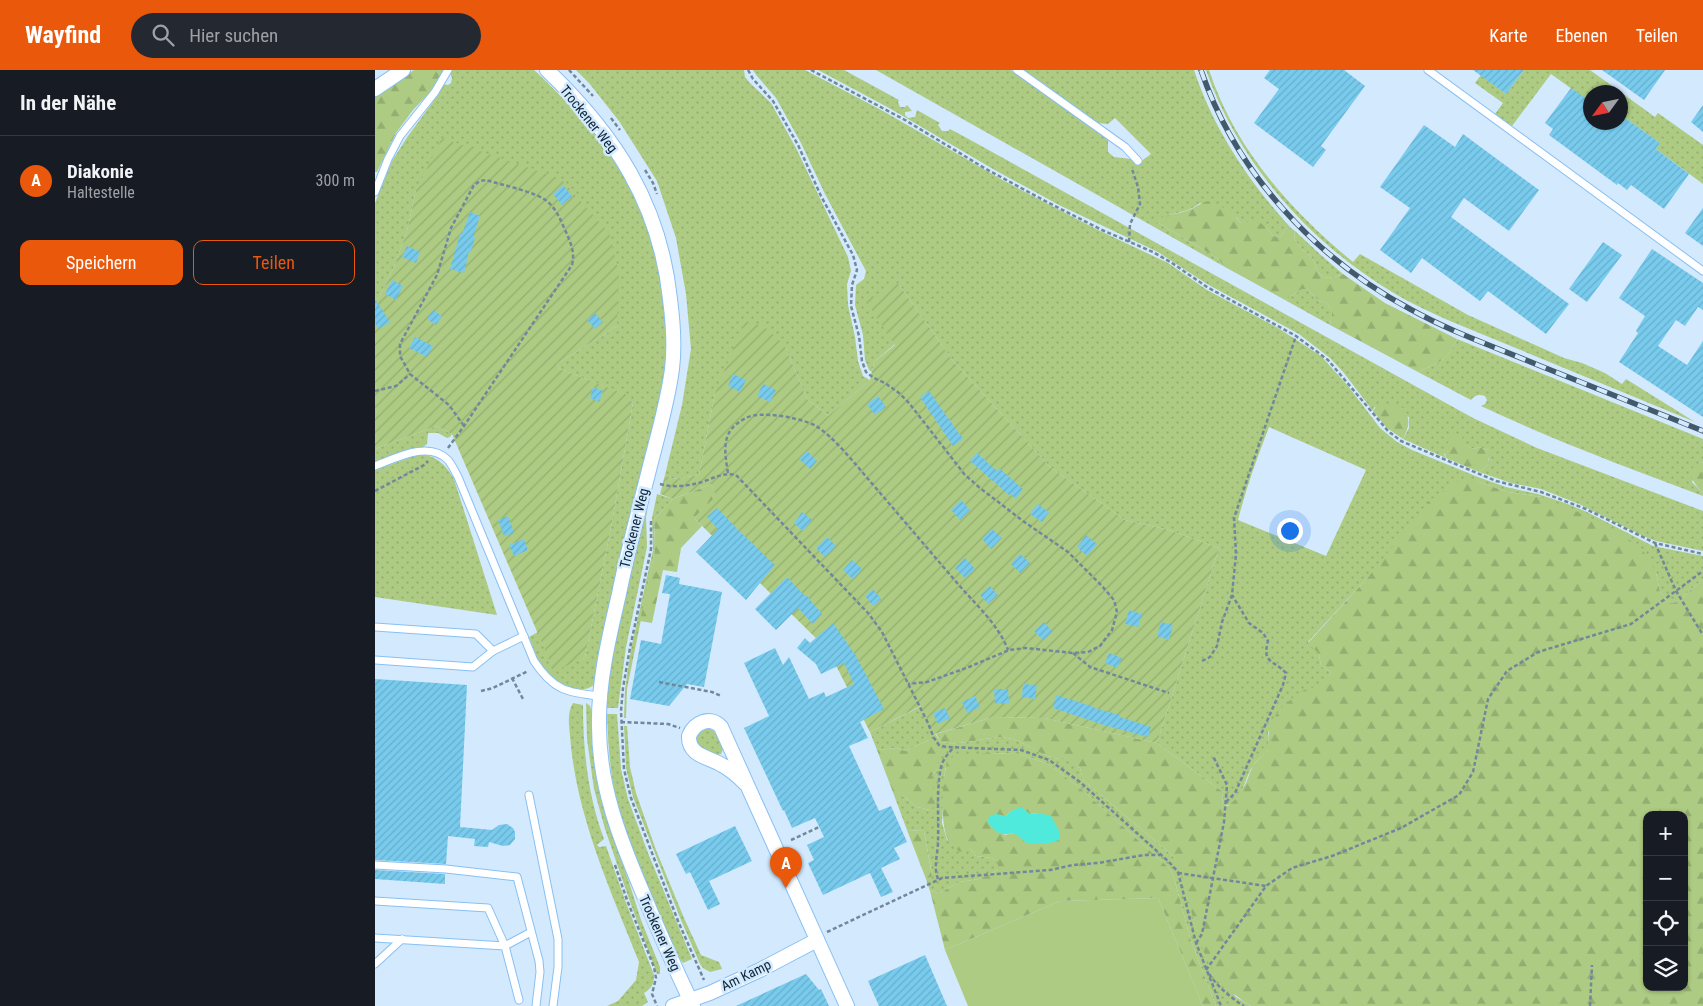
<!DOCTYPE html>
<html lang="de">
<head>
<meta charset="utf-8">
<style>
	body { margin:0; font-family:"Roboto Condensed",sans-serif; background:#242831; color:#f1f3f6 }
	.controls { position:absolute; right:15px; bottom:15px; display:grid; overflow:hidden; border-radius:10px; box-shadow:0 1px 4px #0004 }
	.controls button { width:45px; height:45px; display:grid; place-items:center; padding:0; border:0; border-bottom:1px solid #363941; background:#171b24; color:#f1f3f6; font:25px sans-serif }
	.compass { position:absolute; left:1208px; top:15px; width:45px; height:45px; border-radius:50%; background:#171b24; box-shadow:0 1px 4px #0004; rotate:237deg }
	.you { position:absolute; left:914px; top:460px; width:18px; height:18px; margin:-12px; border:4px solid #fff; border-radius:50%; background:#1a73e8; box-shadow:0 0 0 8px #1a73e833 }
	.badge { display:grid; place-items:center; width:32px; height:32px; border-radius:50%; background:#ea580c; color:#fff; font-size:16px; font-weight:700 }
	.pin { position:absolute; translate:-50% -41px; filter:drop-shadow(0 1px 2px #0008) }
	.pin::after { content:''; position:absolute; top:26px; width:18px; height:15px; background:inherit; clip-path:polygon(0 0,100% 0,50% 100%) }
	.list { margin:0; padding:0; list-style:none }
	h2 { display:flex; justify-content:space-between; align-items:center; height:65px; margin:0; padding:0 20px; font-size:21px }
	h2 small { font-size:16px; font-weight:400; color:#9ea1a6 }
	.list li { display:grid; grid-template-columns:32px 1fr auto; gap:15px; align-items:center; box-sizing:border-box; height:90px; padding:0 20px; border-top:1px solid #363941 }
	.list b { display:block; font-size:19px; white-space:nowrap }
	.list p { margin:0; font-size:16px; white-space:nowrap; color:#9ea1a6 }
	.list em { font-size:16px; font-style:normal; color:#9ea1a6 }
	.actions { display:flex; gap:10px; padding:15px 20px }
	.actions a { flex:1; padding:11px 0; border:1px solid #ea580c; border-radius:10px; text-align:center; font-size:18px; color:#ea580c }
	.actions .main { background:#ea580c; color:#fff }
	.icon { flex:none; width:28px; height:28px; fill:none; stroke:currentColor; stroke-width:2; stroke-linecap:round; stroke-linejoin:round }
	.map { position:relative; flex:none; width:1328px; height:936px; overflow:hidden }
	header { display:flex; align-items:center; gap:30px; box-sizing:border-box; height:70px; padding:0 25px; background:#ea580c; color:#fff }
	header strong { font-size:24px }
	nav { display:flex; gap:28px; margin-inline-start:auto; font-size:18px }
	.search { width:350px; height:45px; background:#242831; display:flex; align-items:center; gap:12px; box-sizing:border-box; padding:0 18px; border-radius:28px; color:#9ea1a6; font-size:19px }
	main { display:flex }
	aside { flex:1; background:#171b24 }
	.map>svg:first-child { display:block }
	.grass { fill:url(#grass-dots); fill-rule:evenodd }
	.forest { fill:url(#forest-firs); fill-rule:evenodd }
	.park { fill:#adcb82 }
	.garden { fill:url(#garden-furrows) }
	.water { fill:#50eadd }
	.building { fill:url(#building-hatch) }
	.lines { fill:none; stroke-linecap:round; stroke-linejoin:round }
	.lane-casing { stroke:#88c0f3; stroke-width:9 }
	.street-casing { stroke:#88c0f3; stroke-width:16 }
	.path { stroke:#71889c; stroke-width:2.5; stroke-dasharray:4 2.5; stroke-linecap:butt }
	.lane { stroke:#fff; stroke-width:7 }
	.street { stroke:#fff; stroke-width:14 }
	.rail-casing { stroke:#435a6d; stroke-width:5.5 }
	.rail { stroke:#d2e9fe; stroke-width:4; stroke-dasharray:11; stroke-linecap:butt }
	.labels { text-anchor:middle; stroke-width:5; stroke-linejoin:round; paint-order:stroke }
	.street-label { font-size:14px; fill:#0e2538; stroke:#d2e9fe }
</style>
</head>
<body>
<header>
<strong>Wayfind</strong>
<div class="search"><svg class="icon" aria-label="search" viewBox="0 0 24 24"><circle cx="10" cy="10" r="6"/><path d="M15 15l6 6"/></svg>Hier suchen</div>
<nav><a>Karte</a><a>Ebenen</a><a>Teilen</a></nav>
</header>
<main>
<aside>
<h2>In der Nähe<small></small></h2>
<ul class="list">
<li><span class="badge">A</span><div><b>Diakonie</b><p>Haltestelle</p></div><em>300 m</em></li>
</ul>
<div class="actions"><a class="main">Speichern</a><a>Teilen</a></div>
</aside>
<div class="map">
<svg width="1328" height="936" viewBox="0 0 1328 936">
	<defs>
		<pattern id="grass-dots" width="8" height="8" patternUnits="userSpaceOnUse" patternTransform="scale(1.25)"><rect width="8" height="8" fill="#adcb82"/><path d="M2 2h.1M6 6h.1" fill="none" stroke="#94ae71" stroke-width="1.8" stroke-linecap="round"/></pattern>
		<pattern id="forest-firs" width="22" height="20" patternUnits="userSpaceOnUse" patternTransform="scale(1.25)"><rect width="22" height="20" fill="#adcb82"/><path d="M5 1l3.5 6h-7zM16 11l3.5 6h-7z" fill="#94ae71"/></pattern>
		<pattern id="garden-furrows" width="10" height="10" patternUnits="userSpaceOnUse" patternTransform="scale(1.25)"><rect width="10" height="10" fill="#adcb82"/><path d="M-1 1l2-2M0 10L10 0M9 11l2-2" fill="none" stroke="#94ae71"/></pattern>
		<pattern id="building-hatch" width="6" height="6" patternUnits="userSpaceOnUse" patternTransform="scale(1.25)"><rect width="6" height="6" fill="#78cbed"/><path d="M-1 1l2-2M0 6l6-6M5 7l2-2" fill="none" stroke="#67aecc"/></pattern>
	</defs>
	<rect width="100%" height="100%" fill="#d2e9fe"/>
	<!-- grass -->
	<g class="grass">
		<path d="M 77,0 L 159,0 C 210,48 256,101 277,168 C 283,187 285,208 288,228 C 292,261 293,292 287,325 C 282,361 267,395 258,431 C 243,492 231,553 219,615 C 199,629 173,607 163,590 C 160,583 157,575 154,567 L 163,562 L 179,600 L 210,588 L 237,452 L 258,333 L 249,324 L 185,299 L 182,294 L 242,256 L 41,120 L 32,161 L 18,199 L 4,227 L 0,230 L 0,133 L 17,91 L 33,66 L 63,25 L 68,14 L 73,15 L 76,13 L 77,8 L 75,3 Z"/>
		<polygon points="201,0 369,0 370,7 375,13 396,33 421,78 473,187 476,201 472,214 473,235 480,267 483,291 488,306 495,310 453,346 432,329 410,276 340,323 324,405 298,409 290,405 307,335 316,279 311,224 301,168 282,111 244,51 214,13"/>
		<path d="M 378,0 L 430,0 L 508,41 L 631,112 L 721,159 L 793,193 L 832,220 L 903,258 L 946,286 L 973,316 L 1005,358 L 1022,372 L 1037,380 L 1103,407 L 1131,417 L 1163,424 L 1190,433 L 1212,442 L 1278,476 L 1328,486 L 1328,509 L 1302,532 L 1295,533 L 1285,522 L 1281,502 L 1166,427 L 1133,422 L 1101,411 L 994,506 L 933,572 L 944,584 L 946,596 L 956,602 L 952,611 L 947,615 L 924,623 L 893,662 L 893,680 C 889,685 883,689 879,694 C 869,707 868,736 847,736 L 848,722 L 782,673 L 844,478 L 794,460 L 750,450 L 675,397 L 578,291 L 523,213 L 520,274 L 499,292 L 497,302 L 494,300 L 490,290 L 488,265 L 480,235 L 481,215 L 489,209 L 491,201 L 450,124 L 426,73 L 401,28 L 382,6 ZM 894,357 L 991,400 L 951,486 L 863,450 C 871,418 882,388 894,357 Z"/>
		<polygon points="443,0 469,0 524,30 523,32 525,37 530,37 532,35 537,41 530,42 530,45 533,48 540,47 542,40 565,53 563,55 567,61 573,61 575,59 590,67 1098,348 1162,378 1328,441 1328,481 1281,471 1268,466 1204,434 1166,419 1136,413 1104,402 1113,395 1114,380 1104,377 1099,379 1087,374 1069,384 1071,388 1028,369 1034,358 1034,347 999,337 998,341 969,303 955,288 924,264 832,214 783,182 684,135 618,99 516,39"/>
		<path d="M 501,0 L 636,0 L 733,69 L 733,82 L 739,87 L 756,89 L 761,95 L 776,84 L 740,48 L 733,54 L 723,53 L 649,0 L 819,0 C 839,60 874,112 916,158 L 911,159 L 905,167 L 898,166 L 891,157 L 866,153 L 862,148 L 825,133 C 809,146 795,140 782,152 L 842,188 L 850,197 Z"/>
		<path d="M 831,0 L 834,0 C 860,79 915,140 978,192 L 985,184 L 1093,245 L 1189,288 L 1207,293 L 1230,303 L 1247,314 L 1251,309 L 1320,352 L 1075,251 C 1055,242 1035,233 1017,222 C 934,172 863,92 831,0 Z"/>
		<polygon points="1149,0 1215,0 1280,47 1283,43 1328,75 1328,114 1281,79 1285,73 1246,45 1246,22 1216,22 1215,32 1176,4 1137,56 1120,44 1128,33 1100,13 1106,5 1131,24"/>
		<path d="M 920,161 L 947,186 L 968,204 C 962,206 956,209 949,207 C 941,203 942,196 938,190 C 934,183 926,180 922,173 C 919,169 919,166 920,161 Z"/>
		<polygon points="927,219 933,220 943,230 952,233 957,242 955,255 910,230"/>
		<path d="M 1082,269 L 1328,369 L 1328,392 L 1325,393 L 1317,412 L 1328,423 L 1328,426 C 1253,398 1178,370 1106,336 L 1110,334 L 1112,330 L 1110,326 C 1104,324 1100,325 1096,330 L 1043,302 C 1064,292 1072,292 1082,269 Z"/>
		<polygon points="61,356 77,364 75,367 72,368 63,363 53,363 52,374 48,377 42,378 0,392 0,379"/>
		<path d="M 42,385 C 59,383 71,395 79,409 L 122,545 L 0,527 L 0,400 Z"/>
		<polygon points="282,424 298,429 279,449 280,480 252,619 251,648 249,648 250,619 256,579 278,480 277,448"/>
		<path d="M 272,434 L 273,435 L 271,447 L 272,477 L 251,577 L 243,638 L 232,638 C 233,572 255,498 272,434 Z"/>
		<path d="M 198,633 L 208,635 C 208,681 213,726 229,769 L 222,775 L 224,777 L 231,776 L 250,830 L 279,905 C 279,914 277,918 269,923 L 273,932 L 267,936 L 232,936 L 243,931 L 261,910 L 264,892 C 235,819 201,745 195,666 C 194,655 192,642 198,633 Z"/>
		<polygon points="211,633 215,636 217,643 219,683 224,716 233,752 252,806 266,850 285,897 285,904 282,904 254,829 230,759 219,719 212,669"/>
		<path d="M 547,636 L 560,664 L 566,672 C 590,677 611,665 632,668 C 649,670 662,684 679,688 C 684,689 690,687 695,686 L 705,698 L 708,710 L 798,786 L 805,798 L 822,862 L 861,927 L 876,936 L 841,936 L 816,871 L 798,804 L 792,796 L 704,717 L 673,694 L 645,684 L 615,683 L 570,698 L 567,753 L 572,770 L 595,778 L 601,786 L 616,788 L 624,791 L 623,800 L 604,809 L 584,812 L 565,823 L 555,821 L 551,809 L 557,805 L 549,761 L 532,760 L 519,725 L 527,725 L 542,737 L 554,740 L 557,706 L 562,699 L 554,670 L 530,681 L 522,678 L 502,680 L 495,662 Z"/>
		<path d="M 232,644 L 242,644 L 246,699 L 253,729 L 273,783 L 317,889 L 308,893 L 304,888 C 287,851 270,814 256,775 C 249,755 241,734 238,713 C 234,690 233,667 232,644 Z"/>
		<polygon points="249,656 252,656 255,697 261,723 281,780 309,848 326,885 344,892 347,899 335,902 328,898 325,894 306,850 258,727 251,698"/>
		<path d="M 332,658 C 342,660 344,670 348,679 L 346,684 C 335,687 323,679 321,668 L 325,661 Z"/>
	</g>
	<!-- forest -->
	<g class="forest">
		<polygon points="39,0 68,0 58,19 38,40 21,63 2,102 0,102 0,27"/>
		<path d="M 833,131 C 845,134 858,143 866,153 L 881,150 L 891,157 L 898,166 L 905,167 L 911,159 L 916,158 L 920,161 C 919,166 919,169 922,173 C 926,180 934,183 938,190 C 942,196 941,203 949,207 C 956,209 962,206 968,204 L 1010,233 L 1082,269 C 1072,292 1064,292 1043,302 L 955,255 L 957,242 L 952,233 L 943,230 L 933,220 L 927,219 L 910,230 L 850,197 L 842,188 L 782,152 C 791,143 800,145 811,141 C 819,139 825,133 833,131 Z"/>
		<path d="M 1008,333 L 1029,338 C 1036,352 1034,356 1028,369 L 1012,358 L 998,341 L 1003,334 Z"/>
		<path d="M 1078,364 L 1087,365 L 1088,374 L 1099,379 L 1104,377 L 1114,380 L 1117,384 L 1113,389 L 1113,395 L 1104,402 L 1071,388 C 1068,380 1074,370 1078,364 Z"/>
		<path d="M 1328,392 L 1328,423 C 1318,413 1307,398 1328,392 Z"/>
		<path d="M 1101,411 L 1133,422 L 1166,427 L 1207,444 L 1244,462 L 1267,479 L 1281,502 L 1285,522 L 1295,533 L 1302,532 L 1328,509 L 1328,936 L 876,936 C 832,909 826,877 813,830 C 809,815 806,800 798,786 L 708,710 L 705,698 L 695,687 C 690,687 684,689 679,688 C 662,684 649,670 632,668 C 611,665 590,677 566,672 L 561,664 L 618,647 L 669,648 L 782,673 L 848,722 L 847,736 L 853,736 L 862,728 L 871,713 L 878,695 L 893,680 C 893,656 895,648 913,632 C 917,629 921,624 925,622 C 940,615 948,619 956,602 L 946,596 L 944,584 L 933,573 L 994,506 L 1054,431 L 1081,412 ZM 1272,745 L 1309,745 L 1309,917 L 1272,917 Z"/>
		<polygon points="336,414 342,426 319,448 327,456 306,478 302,502 288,500 277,553 265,551 280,480 279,449 298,429"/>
		<polygon points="554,670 562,677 565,685 562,699 557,706 560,736 555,740 542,737 527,725 519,725 502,680 522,678 530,681"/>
		<path d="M 615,683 L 645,684 L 673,694 L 704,717 L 792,796 L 798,804 L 816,871 L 841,936 L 828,936 L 783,828 L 685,831 L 570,880 L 555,821 L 565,823 L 584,812 L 604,809 L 623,800 L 623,791 L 616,788 L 601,786 L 595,778 L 585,782 C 580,778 574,773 572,768 C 565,751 567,706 573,689 L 582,686 ZM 636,741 L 655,744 L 664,743 L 639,763 L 629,765 L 631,746 Z"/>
		<polygon points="532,760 549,761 557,806 551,809"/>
	</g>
	<!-- park -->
	<polygon class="park" points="783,828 828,936 593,936 570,880 685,831"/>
	<!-- garden -->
	<g class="garden">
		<polygon points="67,68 186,109 234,163 244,203 242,256 182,294 185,299 250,324 258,333 237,452 210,588 179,601 77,364 61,356 0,379 0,230 4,227 18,199 32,161 41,120"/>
		<polygon points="523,213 578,291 675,397 750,450 794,460 844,478 782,673 669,648 618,647 560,664 546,636 495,662 453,580 319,448 341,426 336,414 298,429 285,424 290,405 298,409 324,405 340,323 370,251 390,257 410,276 432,329 453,346 495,310 499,292 520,275 491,231"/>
	</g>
	<!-- water -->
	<path class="water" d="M 646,737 L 655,744 L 664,743 L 676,746 L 684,761 L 684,770 L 675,773 L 652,773 L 639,763 C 625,766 622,763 613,753 L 614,746 L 621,744 L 631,746 L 636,741 Z"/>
	<!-- building -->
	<g class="building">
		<polygon points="895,0 969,0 990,16 946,76 951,80 938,97 879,53 904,19 889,8"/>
		<polygon points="1098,0 1149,0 1131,24"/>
		<polygon points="1227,0 1290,0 1269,30"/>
		<polygon points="1196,18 1216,32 1216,52 1246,52 1246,45 1285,73 1281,79 1314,104 1289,139 1256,115 1252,120 1243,113 1242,115 1174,65 1178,59 1170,53"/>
		<polygon points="1328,35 1328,62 1316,52"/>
		<polygon points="1049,55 1080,77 1088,64 1164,120 1134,161 1089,128 1076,147 1194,234 1171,264 1113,221 1105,231 1047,188 1036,203 1005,180 1035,138 1005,117"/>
		<polygon points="188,115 197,126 187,135 178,124"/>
		<polygon points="1328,138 1328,176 1310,163"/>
		<polygon points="95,142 105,146 98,168 100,168 96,181 94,181 89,203 75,199 85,164 87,164"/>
		<polygon points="1228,172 1247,185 1212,232 1194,219"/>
		<polygon points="32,176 45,182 41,193 27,187"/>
		<polygon points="1277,179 1328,213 1328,240 1323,237 1310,256 1301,250 1283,276 1312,295 1328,271 1328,347 1244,292 1263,263 1261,261 1270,246 1244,228"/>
		<polygon points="17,210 28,216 21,230 10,224"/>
		<polygon points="0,229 15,252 4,259 0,253"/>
		<polygon points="58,240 67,246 61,255 52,249"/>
		<polygon points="220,243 228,252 220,259 212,250"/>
		<polygon points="40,267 58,276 52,287 34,278"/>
		<polygon points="358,304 371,310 365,322 353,316"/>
		<polygon points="388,314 401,320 395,332 382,326"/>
		<polygon points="218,317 228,321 224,332 215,328"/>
		<polygon points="554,321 588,369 578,376 545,327"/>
		<polygon points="503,326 511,337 500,345 492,334"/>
		<polygon points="432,381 442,391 435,399 424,389"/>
		<polygon points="602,383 622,401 624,398 648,419 641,429 635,424 634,425 595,391"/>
		<polygon points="586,430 595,440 585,450 576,440"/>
		<polygon points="662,434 674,442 667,452 655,444"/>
		<polygon points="342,438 364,461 400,495 371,530 321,482 343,459 332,447"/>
		<polygon points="427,442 437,450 428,461 419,453"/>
		<polygon points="133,446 139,463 129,466 123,450"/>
		<polygon points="617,459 627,468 616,479 607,469"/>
		<polygon points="711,465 722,474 712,486 702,477"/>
		<polygon points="452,467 461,476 450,487 441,478"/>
		<polygon points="149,469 153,480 139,486 134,475"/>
		<polygon points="645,484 655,493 645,503 636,494"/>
		<polygon points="590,488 600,499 590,508 580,498"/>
		<polygon points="477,490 487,499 478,509 468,500"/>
		<polygon points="291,505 305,508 304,514 347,522 329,617 312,614 294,636 255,629 266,570 286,574 295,524 287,523"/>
		<polygon points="412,507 430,526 431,525 447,544 438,554 423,538 401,560 380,539"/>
		<polygon points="615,516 623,525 613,534 605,525"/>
		<polygon points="498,519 506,529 498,536 490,526"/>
		<polygon points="754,540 767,544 763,557 750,554"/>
		<polygon points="669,552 678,562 668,570 659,561"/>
		<polygon points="786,552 798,555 794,570 782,566"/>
		<polygon points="458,553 481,586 509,639 485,652 493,668 474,676 504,741 516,736 532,772 519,778 525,789 506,798 518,822 506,827 495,803 448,825 433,793 439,790 432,775 449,767 440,748 417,758 409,740 408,741 369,658 394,646 369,593 400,578 408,595 414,587 434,629 449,622 451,627 479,614 469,593 446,604 441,594 422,578 430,568 435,573"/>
		<polygon points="734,583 747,588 742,598 730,593"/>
		<polygon points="0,609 92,615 85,757 117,760 124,755 132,754 138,758 140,762 140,769 135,775 128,776 114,772 113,777 99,776 100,769 73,766 71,794 0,790"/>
		<polygon points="648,614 662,615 660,629 647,627"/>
		<polygon points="619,619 633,619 634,633 620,634"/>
		<polygon points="681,625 719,637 719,638 745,645 745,647 776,657 773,667 729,655 678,638"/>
		<polygon points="600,626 605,637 592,643 587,632"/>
		<polygon points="570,638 575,648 563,654 558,643"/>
		<polygon points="360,756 377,791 334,811 345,834 333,840 315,802 311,804 301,784"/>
		<polygon points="0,800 70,804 70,814 0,809"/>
		<polygon points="550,885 572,936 504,936 493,911"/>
		<polygon points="431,904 444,920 446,919 454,936 361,936"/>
	</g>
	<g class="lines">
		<defs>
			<g id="lane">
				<polyline points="642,0 750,77 763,91"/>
				<polyline points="1053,0 1328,201"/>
				<polyline points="0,122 13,89 25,66 60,22 73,0"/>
				<path d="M 0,396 C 21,388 54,370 73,390 C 77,395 80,401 83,407 L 159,591 C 178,620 192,623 225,626"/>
				<polyline points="0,557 101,564 118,581"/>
				<polyline points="0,590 98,597 118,581 149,566"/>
				<polyline points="154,725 183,869 183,897 178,936"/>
				<polyline points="0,795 71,799 142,807 164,891 165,902 161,936"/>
				<polyline points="0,831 113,838 130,876 144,930"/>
				<polyline points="0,868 130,876 156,862"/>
				<polyline points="0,894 27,869"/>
			</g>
			<g id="street">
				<path d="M 172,0 C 240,65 285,134 295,229 C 298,252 300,275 297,299 C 293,330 284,361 276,392 C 265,436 253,479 244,524 C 234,567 223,612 224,657 C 224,716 245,769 267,821 C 283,860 300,898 318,936"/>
				<polyline points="0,19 28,0"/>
				<path d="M 372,715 C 364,707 357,700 347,695 C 334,687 313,686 314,666 C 319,653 335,645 346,657 L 472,936"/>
				<polyline points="298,936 335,923 385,900 442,870"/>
			</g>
		</defs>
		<!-- lane casing -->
		<use href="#lane" class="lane-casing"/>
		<!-- street casing -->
		<use href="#street" class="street-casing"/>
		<!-- path -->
		<g class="path">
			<polyline points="194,0 218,26"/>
			<polyline points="373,0 378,9 398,31 423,75 446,126 478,185 482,200 477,215 476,236 484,266 487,291 491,302 499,308 510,313 524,323 534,333 590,405 605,418 648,451 693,482 726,515 739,530 742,542 737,560 725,576 713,582 698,583 651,578 634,580 594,597 552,612 533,614"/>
			<polyline points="436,0 530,50 611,99 672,132 727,160 778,182 797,193 832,217 921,266 953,290 1013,361 1026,371 1121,411 1166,422 1211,439 1280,473 1328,484"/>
			<polyline points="236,48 245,60"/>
			<polyline points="270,100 278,113 282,124"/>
			<polyline points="754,172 755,154 765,134 763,117 757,99"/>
			<polyline points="0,321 21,316 35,304"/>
			<path d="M 73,378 L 89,356 L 197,195 C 200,182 196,174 191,162 C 186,151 182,140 173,132 C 162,122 127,115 111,110 L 105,111 L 99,115 L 76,158 L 62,205 L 25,274 L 25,286 L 35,304 L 74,335 L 89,356"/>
			<path d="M 353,403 C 349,379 346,360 371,348 C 385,340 427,348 441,356 C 459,367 480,394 494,410 C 524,445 553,479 583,514 C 601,535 623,554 633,580"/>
			<path d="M 285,414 C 299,418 313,416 327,412 C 339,408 349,402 361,405 L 493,543 L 507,562 L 553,653 L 559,668 L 564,675 L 571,677 L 646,680 L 674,690 L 705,712 L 794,792 L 803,802 L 821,873 L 846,936"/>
			<polyline points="0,421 49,395 53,391"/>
			<polyline points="276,451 276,479 255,578 248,618 246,641 249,699 256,728 303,851 329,910"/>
			<polyline points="1280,473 1301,521 1328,565"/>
			<polyline points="698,583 715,597 794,623"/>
			<polyline points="827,591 835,587 842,576 847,552 857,525 861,484 859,448 921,266"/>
			<polyline points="137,608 148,629"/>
			<polyline points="284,612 337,622 346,626"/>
			<polyline points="106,621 118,618 153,601"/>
			<polyline points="246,652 293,654 305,658"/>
			<path d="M 851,732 L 860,723 L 908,615 L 911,603 C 897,589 887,593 893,571 L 888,563 L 874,553 L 857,525"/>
			<polyline points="416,770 444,757"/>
			<polyline points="240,795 252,830 279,897 281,908 277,924 282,936"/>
			<polyline points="803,803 891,816"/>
			<path d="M 563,809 C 558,796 563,784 563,771 C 564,747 561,721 566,697 C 568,689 573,684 578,678"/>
			<polyline points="452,862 567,808 675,800 698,795 723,793 769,785 785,785"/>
			<polyline points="821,873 827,864 849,752 852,715 838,686"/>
			<polyline points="831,900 891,816 917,798 957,786 1026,758 1084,725 1098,702 1113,629 1132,601 1163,582 1256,554 1328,501"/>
			<path d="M 834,904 C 843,917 856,928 869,936"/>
			<polyline points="1215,936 1217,895"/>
		</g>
		<!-- lane -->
		<use href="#lane" class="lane"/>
		<!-- street -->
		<use href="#street" class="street"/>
		<defs>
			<path id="rail" d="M 826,0 C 861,103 940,188 1035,239 C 1076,262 1120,277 1163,295 C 1218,317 1273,339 1328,361"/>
		</defs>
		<!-- rail casing -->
		<use href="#rail" class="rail-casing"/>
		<!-- rail -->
		<use href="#rail" class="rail"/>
	</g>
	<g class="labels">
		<!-- street labels -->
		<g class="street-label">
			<text transform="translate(214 49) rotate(51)" y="5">Trockener Weg</text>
			<text transform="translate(259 458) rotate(-76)" y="5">Trockener Weg</text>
			<text transform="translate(285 863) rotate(66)" y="5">Trockener Weg</text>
			<text transform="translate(371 905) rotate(-26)" y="5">Am Kamp</text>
		</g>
	</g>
</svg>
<div class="controls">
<button>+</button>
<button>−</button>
<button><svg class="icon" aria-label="locate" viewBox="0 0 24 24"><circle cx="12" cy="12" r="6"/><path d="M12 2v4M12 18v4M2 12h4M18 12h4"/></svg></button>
<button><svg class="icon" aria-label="layers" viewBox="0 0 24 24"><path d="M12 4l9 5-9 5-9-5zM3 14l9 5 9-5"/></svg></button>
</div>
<svg class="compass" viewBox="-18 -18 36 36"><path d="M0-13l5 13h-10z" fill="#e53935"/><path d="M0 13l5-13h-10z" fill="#9ea1a6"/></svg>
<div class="you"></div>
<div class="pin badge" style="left:411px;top:818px">A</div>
</div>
</main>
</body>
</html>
